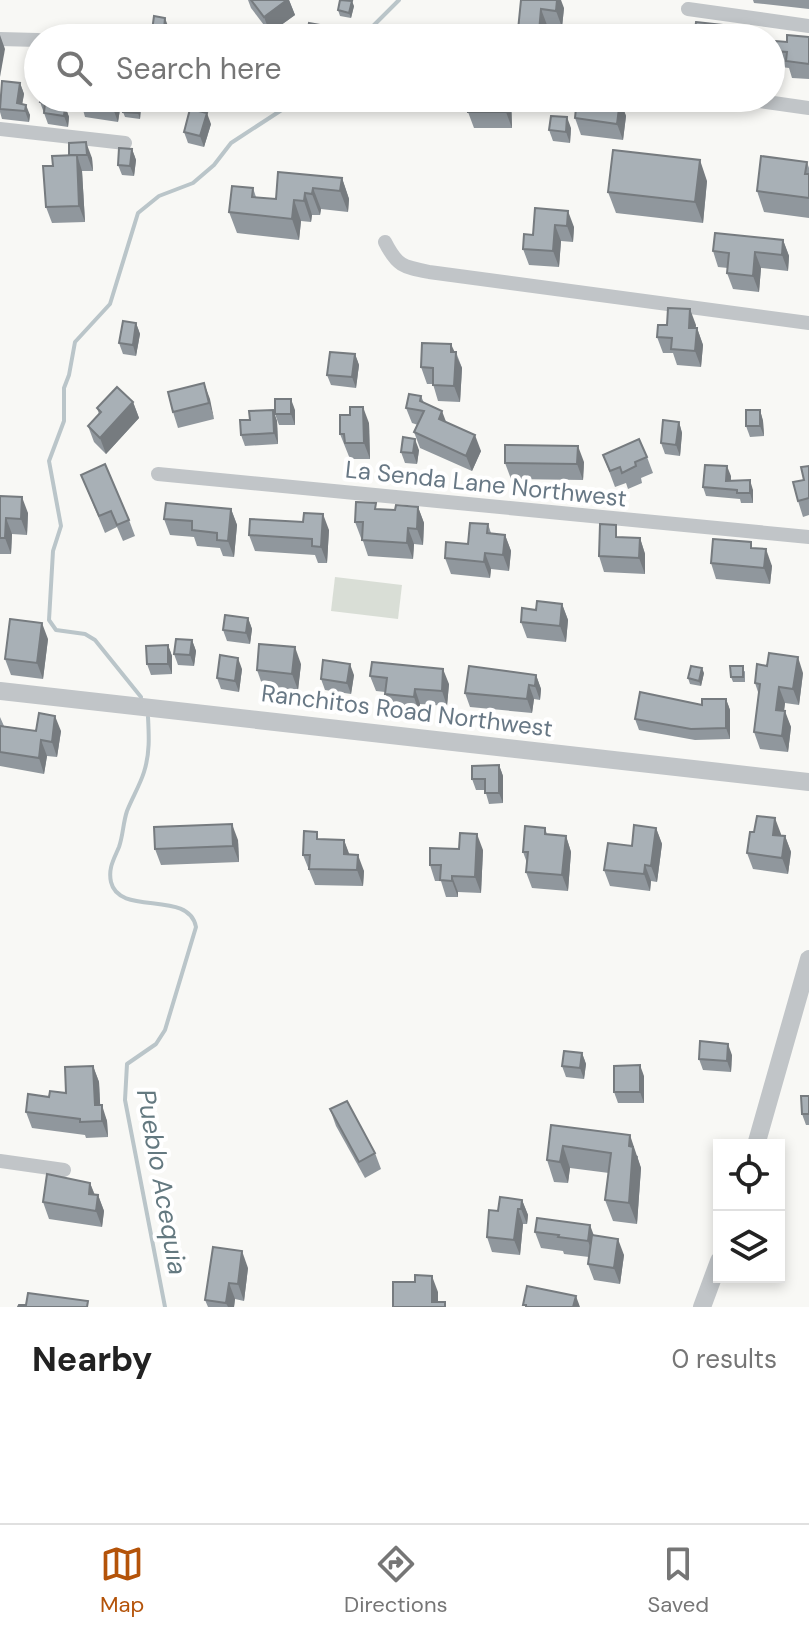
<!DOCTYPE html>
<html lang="en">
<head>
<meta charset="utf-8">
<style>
	body { margin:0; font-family:"DM Sans",sans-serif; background:#f6f6f6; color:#222 }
	.controls { position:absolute; right:24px; bottom:24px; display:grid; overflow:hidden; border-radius:0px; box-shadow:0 4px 12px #0003 }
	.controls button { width:72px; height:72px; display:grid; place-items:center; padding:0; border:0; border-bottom:2px solid #e0e0e0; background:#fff; color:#222; font:40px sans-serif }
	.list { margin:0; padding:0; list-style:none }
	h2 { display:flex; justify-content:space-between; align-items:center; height:104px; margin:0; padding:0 32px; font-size:34px }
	h2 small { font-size:26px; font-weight:400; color:#767676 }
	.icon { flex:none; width:44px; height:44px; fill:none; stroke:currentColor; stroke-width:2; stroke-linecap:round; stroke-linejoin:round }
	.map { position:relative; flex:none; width:809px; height:1307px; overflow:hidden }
	.search { position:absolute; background:#fff; box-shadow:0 4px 12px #0003; left:24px; right:24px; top:24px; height:88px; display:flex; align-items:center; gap:20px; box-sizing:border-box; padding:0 28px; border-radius:44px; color:#767676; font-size:30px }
	.sheet { height:216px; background:#fff }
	nav { display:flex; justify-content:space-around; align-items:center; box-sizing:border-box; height:112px; border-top:2px solid #e0e0e0; background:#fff; font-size:22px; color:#767676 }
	nav a { display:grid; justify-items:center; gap:4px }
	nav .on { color:#b45309 }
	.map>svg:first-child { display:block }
	.green { fill:#d9ded6 }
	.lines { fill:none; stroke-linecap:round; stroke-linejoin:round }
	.stream { stroke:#bac5c9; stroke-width:4 }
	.minor { stroke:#c1c5c8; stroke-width:14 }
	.tertiary { stroke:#c1c5c8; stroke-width:18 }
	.wall { fill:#90979d }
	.shaded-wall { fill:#767b7f }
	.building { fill:#a8b0b6; stroke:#767b7f; stroke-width:2 }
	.labels { text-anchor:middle; stroke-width:8; stroke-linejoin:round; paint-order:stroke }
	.street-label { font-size:24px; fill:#687885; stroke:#fff }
	.water-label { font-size:26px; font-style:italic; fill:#647980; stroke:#fff }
</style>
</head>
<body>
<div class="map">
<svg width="809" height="1307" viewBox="0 0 809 1307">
	<rect width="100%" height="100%" fill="#f8f8f5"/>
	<!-- green -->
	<polygon class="green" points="335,577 402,585 398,619 331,611"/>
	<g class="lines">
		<!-- stream -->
		<g class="stream">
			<polyline points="361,38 399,0"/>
			<polyline points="141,697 95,640 85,634 56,630 49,620 53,551 61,526 49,461 64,421 64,388 69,375 75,342 110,304 138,213 159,196 193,183 214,165 231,143 300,98"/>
			<path d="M 148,717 C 149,736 150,753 144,772 C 140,785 132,798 127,811 C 123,823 123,836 119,847 C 114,859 108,868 111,882 C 119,917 189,889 196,927 L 165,1030 L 156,1044 L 127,1064 L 125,1100 L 165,1307"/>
		</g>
		<!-- minor -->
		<g class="minor">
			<polyline points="688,9 809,26"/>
			<polyline points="0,39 38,40"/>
			<polyline points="738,98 809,108"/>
			<polyline points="0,129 125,143"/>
			<path d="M 385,242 C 397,266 403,267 429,272 L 809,323"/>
			<polyline points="158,474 809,537"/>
			<polyline points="0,1161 64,1170"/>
		</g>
		<!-- tertiary -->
		<g class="tertiary">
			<polyline points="0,691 809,782"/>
			<polyline points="756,1145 809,959"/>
			<polyline points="702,1307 719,1261"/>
		</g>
	</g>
	<!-- wall -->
	<g class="wall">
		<polygon points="248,0 289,0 295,15 270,33 251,8"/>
		<polygon points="521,0 564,8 562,27 547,25 546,38 520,38 518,30"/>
		<polygon points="753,0 809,0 809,9 754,3"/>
		<polygon points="354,6 351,18 340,16 338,10"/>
		<polygon points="809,37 809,79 792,78 789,68 781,67 775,51 787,42"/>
		<polygon points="20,83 24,94 22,104 30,115 29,122 2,119 0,112 0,97"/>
		<polygon points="152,98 179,98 179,102"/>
		<polygon points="468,98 511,98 512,128 474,128 468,112"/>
		<polygon points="62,99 61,106 65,106 69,117 68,127 48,124 40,102"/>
		<polygon points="620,100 626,116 623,140 581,135 575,118"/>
		<polygon points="139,102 141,107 140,119 125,117 123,112"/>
		<polygon points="82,106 120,109 118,122 85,117"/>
		<polygon points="211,124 204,147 188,143 184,132"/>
		<polygon points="571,128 570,143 553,141 549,130"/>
		<polygon points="69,143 92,158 93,171 82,171 85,222 52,223 46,207 53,166 70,156"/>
		<polygon points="132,149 136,160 134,176 122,175 118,165"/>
		<polygon points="807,162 809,168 809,218 764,212 757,191"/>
		<polygon points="342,178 349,199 348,212 321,209 320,215 312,215 311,222 301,221 299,240 237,233 229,212 253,188 256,197 276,199"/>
		<polygon points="707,181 703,223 616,213 608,192"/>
		<polygon points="535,208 574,227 573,242 561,241 559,267 529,265 523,249 533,235"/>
		<polygon points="783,240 789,256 788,271 761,268 759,292 733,289 727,273 728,268 718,267 713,251"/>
		<polygon points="136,323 140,334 136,356 123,354 119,343"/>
		<polygon points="667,325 696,325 695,328 697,328 703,345 701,367 677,365 673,353 663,353 657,337"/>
		<polygon points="454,352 456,352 462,368 460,402 438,401 433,384 427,384 421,367"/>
		<polygon points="355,354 359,365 356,388 331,385 327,375"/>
		<polygon points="204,383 214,419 178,428 173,412"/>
		<polygon points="421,396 424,403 481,451 472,471 420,448 414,432 418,425 412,423 406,408"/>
		<polygon points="133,402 139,418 106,454 94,442 88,426 99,414 97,408"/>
		<polygon points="273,410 277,421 278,444 245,446 241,435 250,420"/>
		<polygon points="295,410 295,425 279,425 275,414"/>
		<polygon points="760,410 763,421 764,436 750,437 746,426"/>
		<polygon points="679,422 682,433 680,456 665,454 661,443"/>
		<polygon points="369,423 370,459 350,459 340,434"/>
		<polygon points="419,450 417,464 405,463 401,452"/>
		<polygon points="603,455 647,457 653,473 641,478 642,483 628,489 626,483 615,487"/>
		<polygon points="584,462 583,480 511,479 505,463"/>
		<polygon points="809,466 809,515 803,517 798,501"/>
		<polygon points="81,475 129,520 135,536 123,541 117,527 105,533"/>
		<polygon points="731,476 731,481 753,490 753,503 741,503 740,499 706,496 703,487"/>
		<polygon points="0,496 28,513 27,535 12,534 11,554 0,554"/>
		<polygon points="418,507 424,523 423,545 414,544 413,559 368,556 362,538 361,538 355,522 378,509 395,510"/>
		<polygon points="231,509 237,525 234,557 223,556 220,548 197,546 194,537 170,535 164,519"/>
		<polygon points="303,522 329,530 327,563 318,563 315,555 255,551 249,535"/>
		<polygon points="488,524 491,533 505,535 511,551 509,571 491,569 490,578 451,574 445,558 468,544"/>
		<polygon points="620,537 640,538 645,554 645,574 604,572 599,556"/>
		<polygon points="754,548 772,566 770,584 716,579 711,563"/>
		<polygon points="562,604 568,620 566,642 527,638 521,622 536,610"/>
		<polygon points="248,618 252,629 250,644 227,641 223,630"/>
		<polygon points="48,639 43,679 11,675 5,659"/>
		<polygon points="192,640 196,651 194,666 178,665 174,654"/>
		<polygon points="168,645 172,656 172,674 151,675 147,664"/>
		<polygon points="301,664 298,690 263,687 257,670"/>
		<polygon points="242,669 239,692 221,689 217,678"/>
		<polygon points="745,671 745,682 733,682 731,677"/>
		<polygon points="704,673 701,686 690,684 688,678"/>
		<polygon points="803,673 799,705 785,703 784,711 791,727 788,752 760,749 754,732 759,695 755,683"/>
		<polygon points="354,675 351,694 325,690 321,679"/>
		<polygon points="536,675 541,689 540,700 534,699 532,713 470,707 465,693"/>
		<polygon points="370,676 449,684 447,706 420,704 419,712 391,709 385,692 376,691"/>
		<polygon points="726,699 730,710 730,739 695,740 639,730 635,719"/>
		<polygon points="0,717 4,726 36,731 61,731 57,757 47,756 44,774 0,766"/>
		<polygon points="499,765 503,776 503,803 489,804 485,790 476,790 472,779"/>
		<polygon points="545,828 547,834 566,836 571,852 568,891 532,888 526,872 527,863 523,852"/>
		<polygon points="656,828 662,844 657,882 651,881 650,891 610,886 604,870"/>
		<polygon points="781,834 781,836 785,836 791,852 788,874 753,869 747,853"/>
		<polygon points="320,839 344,840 349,855 364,871 363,886 315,885 303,855"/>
		<polygon points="238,840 239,862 161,865 155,849"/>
		<polygon points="483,850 481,893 458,892 458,897 446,897 441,881 435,881 430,865"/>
		<polygon points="582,1053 586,1064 584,1079 566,1077 562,1066"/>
		<polygon points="732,1055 731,1072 703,1070 699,1059"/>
		<polygon points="93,1066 99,1082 100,1105 107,1121 108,1137 86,1138 85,1135 32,1128 26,1112 49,1097 66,1093"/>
		<polygon points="644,1076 644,1103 618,1103 614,1092"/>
		<polygon points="809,1096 809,1125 806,1125 802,1114"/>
		<polygon points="330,1109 375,1153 381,1169 365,1178 336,1126"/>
		<polygon points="551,1125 638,1156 638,1159 641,1168 637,1224 613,1221 605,1200 609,1173 570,1168 568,1183 554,1182 547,1160"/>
		<polygon points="90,1183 95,1195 98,1195 104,1211 102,1227 49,1219 43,1202"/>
		<polygon points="522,1200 528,1215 527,1224 523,1224 520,1255 492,1252 487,1237 498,1211"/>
		<polygon points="535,1232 594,1235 624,1255 620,1284 594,1280 588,1264 589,1257 564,1254 563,1251 541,1248"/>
		<polygon points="248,1268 244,1301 235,1299 234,1307 208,1307 205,1300"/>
	</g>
	<!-- shaded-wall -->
	<g class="shaded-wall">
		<polygon points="287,0 289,0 295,15 270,33 264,17"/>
		<polygon points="557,0 561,0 564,8 562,27 556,11"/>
		<polygon points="352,1 354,6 351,18 349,13"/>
		<polygon points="541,9 547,25 546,38 541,38 539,32"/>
		<polygon points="165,18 171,34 164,29"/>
		<polygon points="326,26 330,37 329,38 323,38"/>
		<polygon points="740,27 744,38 739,38"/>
		<polygon points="0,35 5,49 0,77"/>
		<polygon points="20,83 24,94 21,111 17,103"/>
		<polygon points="56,98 61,98 62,99 59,116 56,105"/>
		<polygon points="116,98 120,109 118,122 114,111"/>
		<polygon points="506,98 511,98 512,128 506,112"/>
		<polygon points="620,100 626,116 623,140 617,124"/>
		<polygon points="139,102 141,107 140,119 138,113"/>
		<polygon points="26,105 30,115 29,122 25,111"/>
		<polygon points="65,106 69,117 68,127 64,116"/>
		<polygon points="207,113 211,124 204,147 200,136"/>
		<polygon points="567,117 571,128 570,143 566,132"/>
		<polygon points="86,142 92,158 93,171 87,155"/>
		<polygon points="132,149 136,160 134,176 130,166"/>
		<polygon points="77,155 82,171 85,222 79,206"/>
		<polygon points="700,160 707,181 703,223 695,202"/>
		<polygon points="342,178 349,199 348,212 340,191"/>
		<polygon points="313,188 321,209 320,215 312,194"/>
		<polygon points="305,193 312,215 311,222 304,201"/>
		<polygon points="294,200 301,221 299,240 292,219"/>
		<polygon points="568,211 574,227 573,242 567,226"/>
		<polygon points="555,225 561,241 559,267 553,251"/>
		<polygon points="783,240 789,256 788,271 782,255"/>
		<polygon points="755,252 761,268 759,292 753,276"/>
		<polygon points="690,309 696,325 694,344 689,328"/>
		<polygon points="136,323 140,334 136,356 133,345"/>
		<polygon points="697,328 703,345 701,367 695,351"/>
		<polygon points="451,344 462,368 460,402 454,386"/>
		<polygon points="355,354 359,365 356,388 352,377"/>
		<polygon points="204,383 210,399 214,419 209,403"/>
		<polygon points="291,399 295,410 295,425 291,414"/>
		<polygon points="133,402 139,418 106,454 100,438"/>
		<polygon points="363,407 369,423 370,459 364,443"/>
		<polygon points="273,410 277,421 278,444 274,433"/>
		<polygon points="760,410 763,421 764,436 760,426"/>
		<polygon points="442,411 448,427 439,419"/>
		<polygon points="679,422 682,433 680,456 676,445"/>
		<polygon points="475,435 481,451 472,471 466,456"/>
		<polygon points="415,439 419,450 417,464 413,453"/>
		<polygon points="578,446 584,462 583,480 577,464"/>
		<polygon points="727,466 731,476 730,490 726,481"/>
		<polygon points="750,480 753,490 753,503 750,493"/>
		<polygon points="22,497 28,513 27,535 21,519"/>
		<polygon points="418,507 424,523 423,545 417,529"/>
		<polygon points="231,509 237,525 234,557 228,541"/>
		<polygon points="323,514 329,530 327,563 321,547"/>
		<polygon points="6,518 12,534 11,554 5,538"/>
		<polygon points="408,528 414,544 413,559 407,543"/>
		<polygon points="505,535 511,551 509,571 503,555"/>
		<polygon points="640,538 645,554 645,574 639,558"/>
		<polygon points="766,549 772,566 770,584 764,568"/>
		<polygon points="485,553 491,569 490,578 484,562"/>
		<polygon points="562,604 568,620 566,642 560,626"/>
		<polygon points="248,618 252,629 250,644 246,633"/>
		<polygon points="42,623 48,639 43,679 37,663"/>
		<polygon points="192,640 196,651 194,666 190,655"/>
		<polygon points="168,645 172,656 172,674 168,664"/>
		<polygon points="295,647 301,664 298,690 292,674"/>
		<polygon points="798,657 803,673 799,705 793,689"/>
		<polygon points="238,658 242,669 239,692 235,681"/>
		<polygon points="350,664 354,675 351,694 347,683"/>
		<polygon points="702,668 704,673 701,686 699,681"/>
		<polygon points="443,669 449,684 447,706 442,691"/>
		<polygon points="536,675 541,689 540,700 535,686"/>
		<polygon points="529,685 534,699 532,713 527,699"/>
		<polygon points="779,687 785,703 782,726 776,710"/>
		<polygon points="415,689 420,704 419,712 414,697"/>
		<polygon points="726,699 730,710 730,739 726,728"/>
		<polygon points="785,711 791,727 788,752 782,736"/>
		<polygon points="55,716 61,731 57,757 52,742"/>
		<polygon points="41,740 47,756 44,774 39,758"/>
		<polygon points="499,765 503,776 503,803 499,793"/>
		<polygon points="775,818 781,834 779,851 773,835"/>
		<polygon points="232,824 238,840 239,862 233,846"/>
		<polygon points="656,828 662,844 657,882 651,866"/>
		<polygon points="477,834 483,850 481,893 475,877"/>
		<polygon points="566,836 571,852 568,891 562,875"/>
		<polygon points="785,836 791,852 788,874 782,858"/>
		<polygon points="344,840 350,856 349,871 344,854"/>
		<polygon points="358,855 364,871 363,886 357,870"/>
		<polygon points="645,865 651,881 650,891 644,874"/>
		<polygon points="452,876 458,892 458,897 452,881"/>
		<polygon points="728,1044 732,1055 731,1072 727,1061"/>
		<polygon points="582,1053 586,1064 584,1079 580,1068"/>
		<polygon points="640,1065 644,1076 644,1103 640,1092"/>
		<polygon points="93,1066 99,1082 101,1121 95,1105"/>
		<polygon points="102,1105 107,1121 108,1137 102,1121"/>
		<polygon points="630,1135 641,1168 637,1224 629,1203 629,1146"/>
		<polygon points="563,1146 570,1168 568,1183 560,1162"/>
		<polygon points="90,1183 96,1199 89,1194"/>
		<polygon points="98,1195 104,1211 102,1227 96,1211"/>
		<polygon points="522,1200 528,1215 527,1224 521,1209"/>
		<polygon points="518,1209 523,1224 520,1255 514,1240"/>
		<polygon points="590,1225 596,1241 594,1257 588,1241"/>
		<polygon points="618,1239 624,1255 620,1284 614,1268"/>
		<polygon points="242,1251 248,1268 244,1301 238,1284"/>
		<polygon points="432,1276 438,1292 438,1307 432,1302"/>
		<polygon points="229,1283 235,1299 234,1307 228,1307 226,1303"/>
		<polygon points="576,1296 580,1307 573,1307"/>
	</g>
	<!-- building -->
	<g class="building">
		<polygon points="251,0 287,0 264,17"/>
		<polygon points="340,0 352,1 349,13 338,10"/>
		<polygon points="521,0 557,0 556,11 541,9 539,32 518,30"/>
		<polygon points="154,16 165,18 164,29 186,31 186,38 151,38"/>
		<polygon points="696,22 740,27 739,38 694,38"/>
		<polygon points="309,23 326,26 323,38 306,36"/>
		<polygon points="787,35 809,37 809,64 786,61 787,52 775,51 776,41 787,42"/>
		<polygon points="2,81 20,83 17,103 26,105 25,111 0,109"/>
		<polygon points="41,98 56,98 56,105 65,106 64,116 44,113 45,103 40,102"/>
		<polygon points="83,98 116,98 114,111 82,106"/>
		<rect x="468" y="98" width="38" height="14"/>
		<polygon points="577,98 607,98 620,100 617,124 575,118"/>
		<polygon points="124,100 139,102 138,113 123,112"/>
		<polygon points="190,109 207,113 200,136 184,132"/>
		<polygon points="551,116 567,117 566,132 549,130"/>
		<polygon points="86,142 87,155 69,155 69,143"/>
		<polygon points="119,148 132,149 130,166 118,165"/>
		<polygon points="613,150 700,160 695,202 608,192"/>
		<polygon points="77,155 79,206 46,207 43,166 53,166 52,156"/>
		<polygon points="761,156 807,162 805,174 809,174 809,198 757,191"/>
		<polygon points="278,172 342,178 340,191 313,188 312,194 305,193 304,201 294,200 292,219 229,212 232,186 253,188 252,197 276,199"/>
		<polygon points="535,208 568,211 567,226 555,225 553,251 523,249 524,234 533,235"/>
		<polygon points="715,233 783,240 782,255 755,252 753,276 727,273 729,253 713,251"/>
		<polygon points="668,308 690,309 689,328 697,328 695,351 671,349 672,338 657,337 658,325 667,325"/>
		<polygon points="123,321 136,323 133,345 119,343"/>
		<polygon points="422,343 451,344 451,352 456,352 454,386 433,385 433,368 421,367"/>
		<polygon points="330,352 355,354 352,377 327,375"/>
		<polygon points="204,383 209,403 173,412 168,392"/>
		<polygon points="117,387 133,402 100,438 88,426 101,412 97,408"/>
		<polygon points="409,394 421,396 420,401 442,411 439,419 475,435 466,456 414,432 424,411 406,408"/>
		<rect x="275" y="399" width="16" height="15"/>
		<polygon points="350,407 363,407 364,443 345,443 344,434 340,434 340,415 350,415"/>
		<polygon points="273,410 274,433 241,435 240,420 250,420 249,411"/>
		<rect x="746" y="410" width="14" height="16"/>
		<polygon points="663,420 679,422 676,445 661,443"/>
		<polygon points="403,437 415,439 413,453 401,452"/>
		<polygon points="639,439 647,457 635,462 636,466 622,473 620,467 610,471 603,455"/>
		<polygon points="505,445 578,446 577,464 505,463"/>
		<polygon points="105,464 129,520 117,525 111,511 99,516 81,475"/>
		<polygon points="705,465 727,466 726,481 750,480 750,493 737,493 737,490 703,487"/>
		<polygon points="809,466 809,498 798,501 793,482 804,480 801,467"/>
		<polygon points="0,496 22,497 21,519 6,518 5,538 0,538"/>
		<polygon points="356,502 376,503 375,509 395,510 396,505 418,507 417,529 408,528 407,543 362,540 363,522 355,522"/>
		<polygon points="166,503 231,509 228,541 217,540 217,533 192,530 192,521 164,519"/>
		<polygon points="304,513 323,514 321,547 312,546 312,539 249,535 250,519 303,522"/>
		<polygon points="470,523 488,524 487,533 505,535 503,555 485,553 484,562 445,558 446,542 468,544"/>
		<polygon points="600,524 616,525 616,537 640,538 639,558 599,556"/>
		<polygon points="713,539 751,542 751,548 766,549 764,568 711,563"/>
		<polygon points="537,601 562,604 560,626 521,622 522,608 536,610"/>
		<polygon points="225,615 248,618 246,633 223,630"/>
		<polygon points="10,619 42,623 37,663 5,659"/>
		<polygon points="176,639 192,640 190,655 174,654"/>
		<polygon points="259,644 295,647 292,674 257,670"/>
		<polygon points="168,645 168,664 147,664 146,646"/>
		<polygon points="769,653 798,657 793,689 779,687 776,710 785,711 782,736 754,732 760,684 755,683 757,664 767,666"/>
		<polygon points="220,655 238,658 235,681 217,678"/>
		<polygon points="323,660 350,664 347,683 321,679"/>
		<polygon points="372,662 443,669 442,691 415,689 414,697 385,694 387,678 370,676"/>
		<polygon points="469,666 536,675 535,686 529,685 527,699 465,693"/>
		<polygon points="691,666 702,668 699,681 688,678"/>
		<polygon points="730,666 743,666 743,677 731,677"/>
		<polygon points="640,692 702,705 702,699 726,699 726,728 691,729 635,719"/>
		<polygon points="39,713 55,716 52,742 41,740 39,758 0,752 0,726 36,731"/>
		<polygon points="499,765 499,793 485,793 485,779 472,779 472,766"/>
		<polygon points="757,816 775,818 773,835 785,836 782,858 747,853 750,832 754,832"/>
		<polygon points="232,824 233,846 155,849 154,827"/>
		<polygon points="634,825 656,828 651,866 645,865 644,874 604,870 608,843 632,846"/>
		<polygon points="525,826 545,828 545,834 566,836 562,875 526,872 528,852 523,852"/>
		<polygon points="304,831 317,832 317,839 344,840 344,854 358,855 357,870 309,869 310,855 303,855"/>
		<polygon points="460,833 477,834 475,877 452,876 452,881 440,880 441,865 430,865 430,848 459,849"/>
		<polygon points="700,1041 728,1044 727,1061 699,1059"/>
		<polygon points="564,1051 582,1053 580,1068 562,1066"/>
		<polygon points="640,1065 640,1092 614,1092 614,1066"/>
		<polygon points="93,1066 95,1105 102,1105 102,1121 80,1122 80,1119 26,1112 28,1094 49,1097 50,1091 66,1093 65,1067"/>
		<polygon points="801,1096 809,1096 809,1114 802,1114"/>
		<polygon points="347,1101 375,1153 359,1162 330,1109"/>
		<polygon points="551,1125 630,1135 629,1146 633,1147 629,1203 605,1200 611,1153 563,1146 560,1162 547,1160"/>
		<polygon points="47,1174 90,1183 89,1194 98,1195 96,1211 43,1202"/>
		<polygon points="500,1197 522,1200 521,1209 518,1209 514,1240 487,1237 489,1210 498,1211"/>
		<polygon points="537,1218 590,1225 588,1241 558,1237 559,1235 535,1232"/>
		<polygon points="592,1235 618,1239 614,1268 588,1264"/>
		<polygon points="213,1247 242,1251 238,1284 229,1283 226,1303 205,1300"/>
		<polygon points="415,1275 432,1276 432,1302 445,1302 445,1307 393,1307 393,1282 415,1282"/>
		<polygon points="527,1286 576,1296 573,1307 526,1307 526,1305 523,1305"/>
		<polygon points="28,1293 88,1301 87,1307 18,1307 19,1305 26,1305"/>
	</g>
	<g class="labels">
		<!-- street labels -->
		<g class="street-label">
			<text transform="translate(486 484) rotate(6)" y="8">La Senda Lane Northwest</text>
			<text transform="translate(407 711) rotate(7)" y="8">Ranchitos Road Northwest</text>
		</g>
		<!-- water labels -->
		<g class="water-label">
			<text transform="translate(162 1182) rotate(80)" y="9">Pueblo Acequia</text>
		</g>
	</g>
</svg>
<div class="controls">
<button><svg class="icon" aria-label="locate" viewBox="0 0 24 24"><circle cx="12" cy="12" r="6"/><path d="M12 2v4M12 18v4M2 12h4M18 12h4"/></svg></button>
<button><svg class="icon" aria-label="layers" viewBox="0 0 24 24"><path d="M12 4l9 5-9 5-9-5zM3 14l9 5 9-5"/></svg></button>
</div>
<div class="search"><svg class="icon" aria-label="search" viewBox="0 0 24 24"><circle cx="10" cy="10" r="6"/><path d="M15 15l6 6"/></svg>Search here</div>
</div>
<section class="sheet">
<h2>Nearby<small>0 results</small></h2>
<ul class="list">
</ul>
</section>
<nav>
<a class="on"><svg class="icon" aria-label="map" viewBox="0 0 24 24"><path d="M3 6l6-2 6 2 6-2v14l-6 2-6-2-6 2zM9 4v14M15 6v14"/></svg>Map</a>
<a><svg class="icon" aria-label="directions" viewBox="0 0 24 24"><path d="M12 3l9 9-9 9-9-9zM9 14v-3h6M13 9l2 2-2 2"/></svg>Directions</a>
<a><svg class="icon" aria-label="saved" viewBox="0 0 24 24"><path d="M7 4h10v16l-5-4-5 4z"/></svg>Saved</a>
</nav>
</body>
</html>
